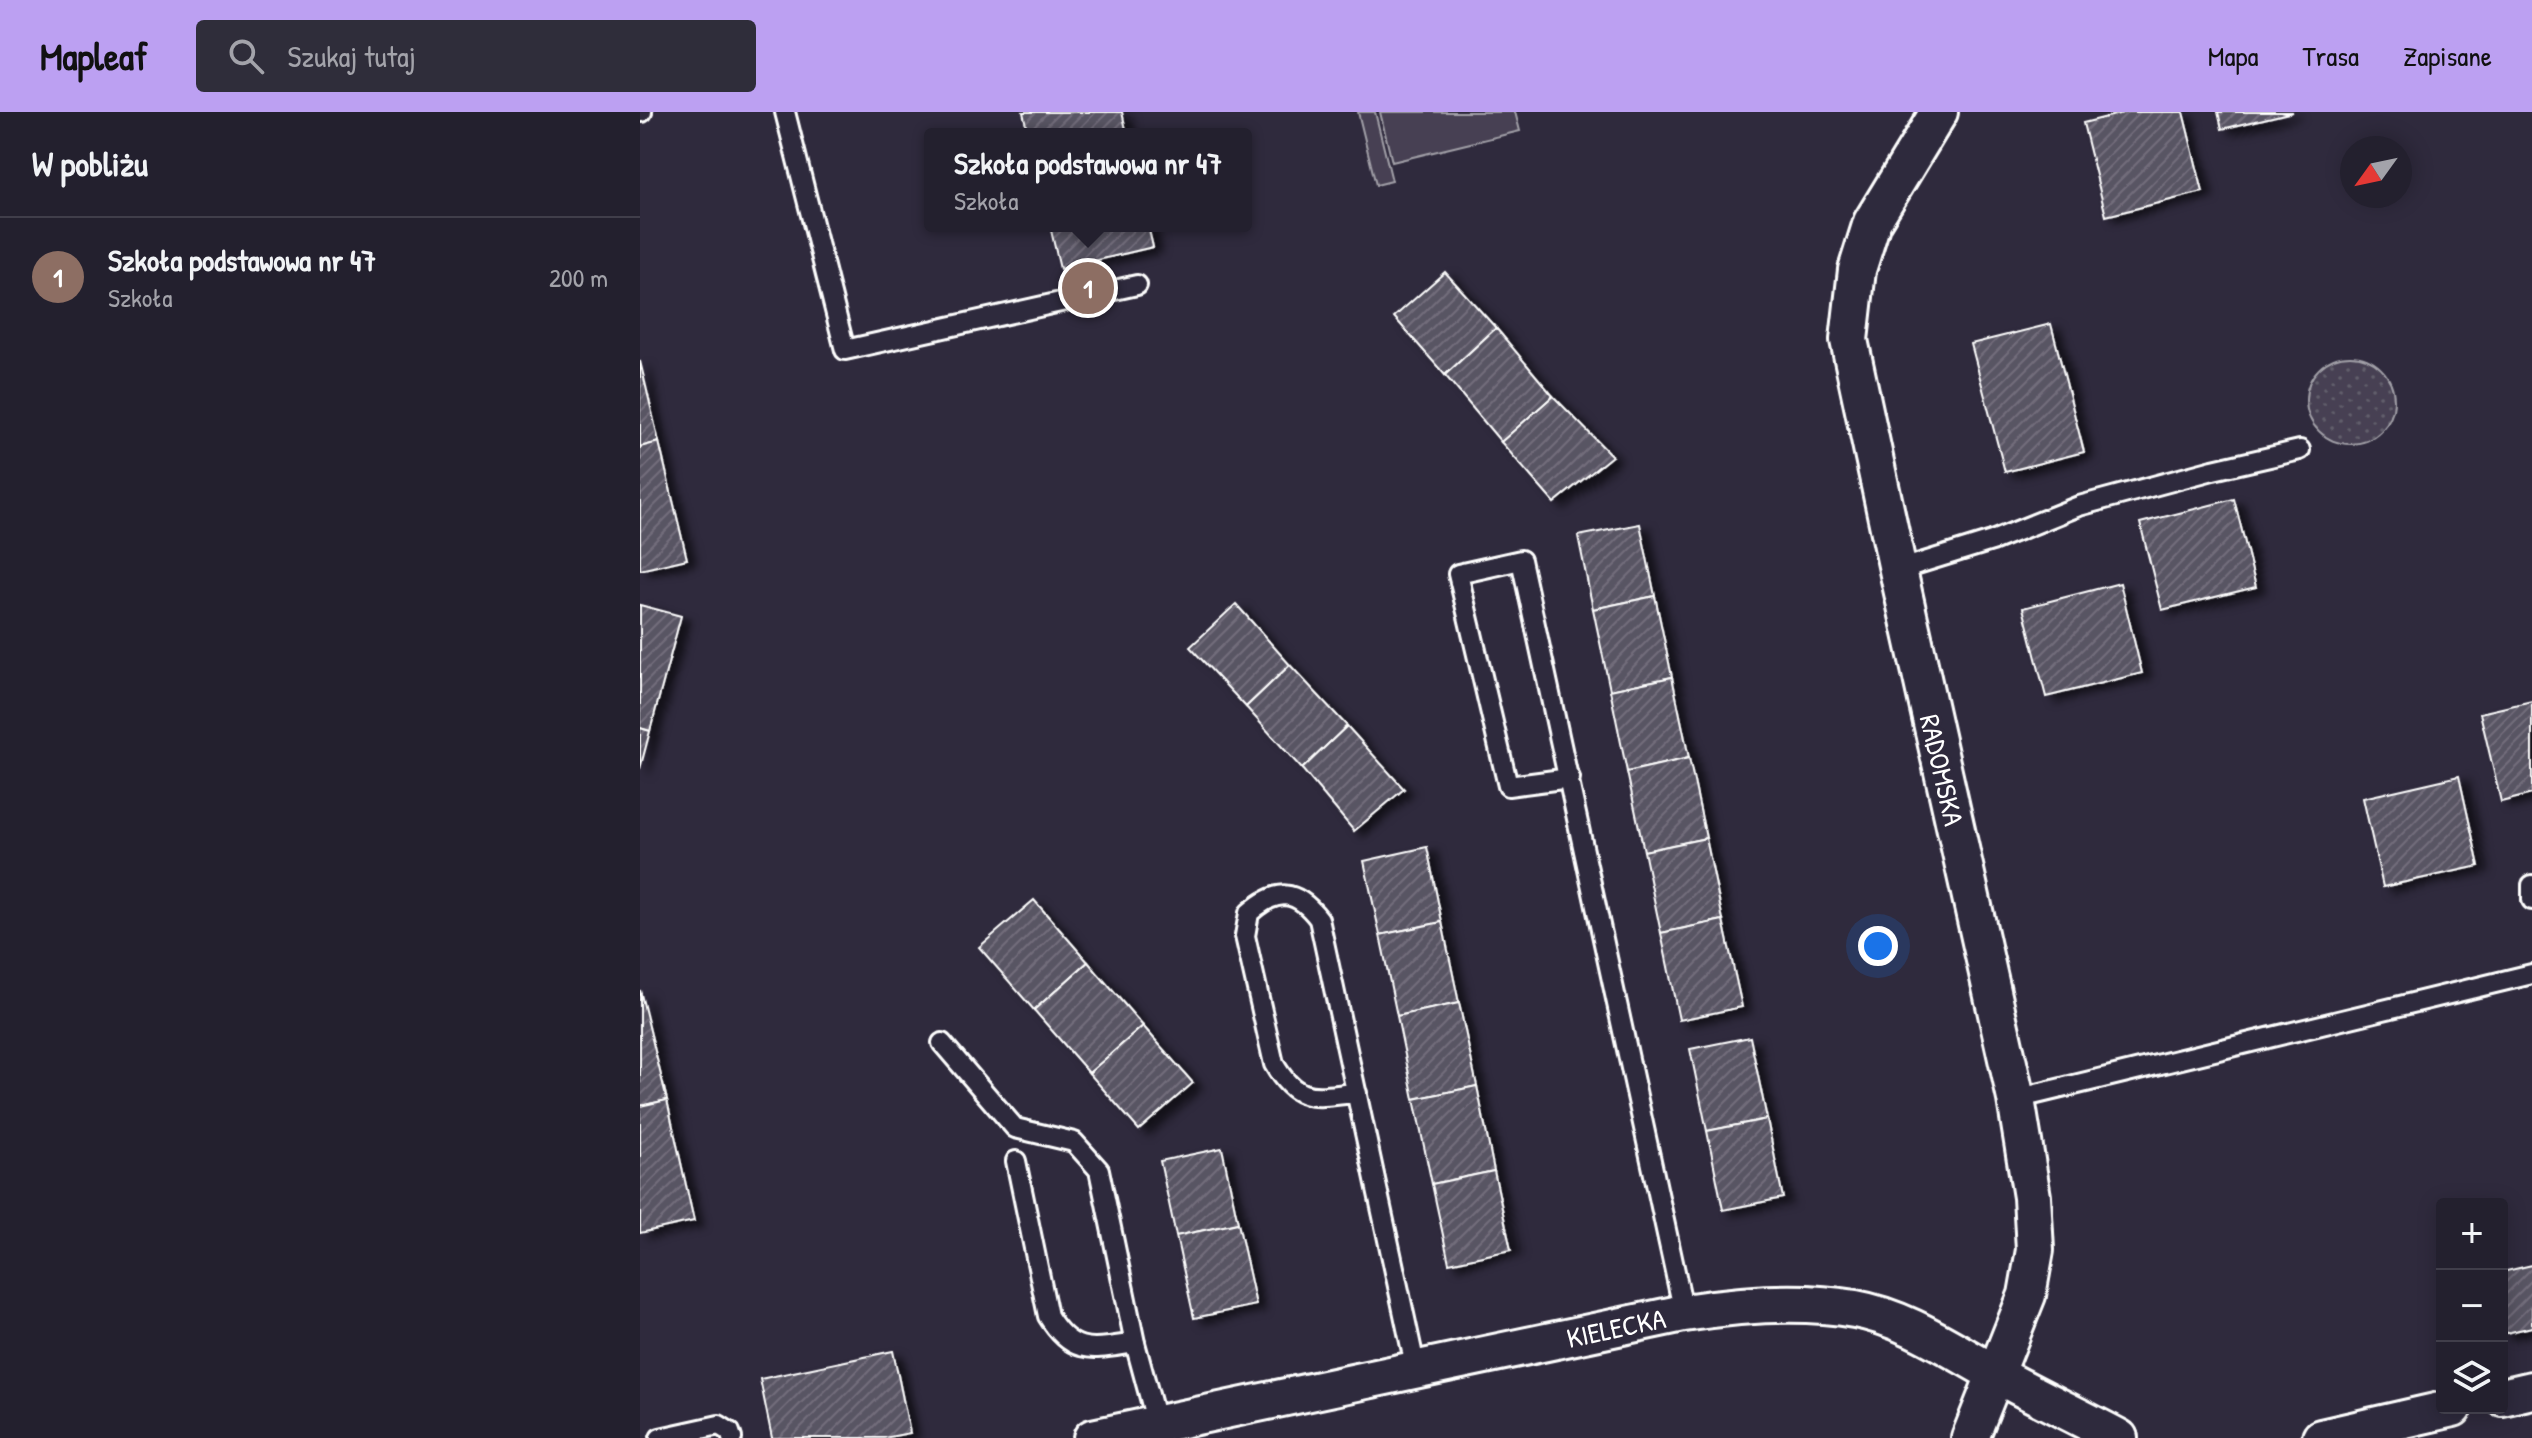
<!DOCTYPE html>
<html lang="pl">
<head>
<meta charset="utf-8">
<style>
	body { margin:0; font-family:"Patrick Hand",sans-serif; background:#2f2d3a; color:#f1f3f6 }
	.controls { position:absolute; right:24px; bottom:24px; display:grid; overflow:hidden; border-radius:8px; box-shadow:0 4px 20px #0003 }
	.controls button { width:72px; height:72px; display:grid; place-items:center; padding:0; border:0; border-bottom:2px solid #403e4a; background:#23202e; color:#f1f3f6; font:40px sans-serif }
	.compass { position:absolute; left:1700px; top:24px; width:72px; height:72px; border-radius:50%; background:#23202e; box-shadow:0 4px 20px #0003; rotate:237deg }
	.you { position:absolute; left:1238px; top:834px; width:28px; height:28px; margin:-20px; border:6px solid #fff; border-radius:50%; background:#1a73e8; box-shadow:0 0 0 12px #1a73e833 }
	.badge { display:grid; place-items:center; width:52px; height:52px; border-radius:50%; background:#bca0f2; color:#fff; font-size:26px; font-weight:700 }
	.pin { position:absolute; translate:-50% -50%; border:4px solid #fff; box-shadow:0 2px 8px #0006 }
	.popup { position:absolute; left:284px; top:16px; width:328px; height:104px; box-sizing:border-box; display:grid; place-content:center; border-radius:8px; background:#23202e; filter:drop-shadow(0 2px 6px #0005); font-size:26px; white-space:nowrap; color:#a3a3aa }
	.popup b { font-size:30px; color:#f1f3f6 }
	.popup::after { content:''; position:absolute; left:50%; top:100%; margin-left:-16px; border:16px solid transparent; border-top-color:#23202e }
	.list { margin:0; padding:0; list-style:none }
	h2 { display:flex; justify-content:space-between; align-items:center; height:104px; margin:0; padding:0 32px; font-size:34px }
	h2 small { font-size:26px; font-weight:400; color:#a3a3aa }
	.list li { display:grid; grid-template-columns:52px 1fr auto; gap:24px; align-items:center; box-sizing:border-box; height:120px; padding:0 32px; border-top:2px solid #403e4a }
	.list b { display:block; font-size:30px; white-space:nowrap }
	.list p { margin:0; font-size:26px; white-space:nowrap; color:#a3a3aa }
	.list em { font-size:26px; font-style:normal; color:#a3a3aa }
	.icon { flex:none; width:44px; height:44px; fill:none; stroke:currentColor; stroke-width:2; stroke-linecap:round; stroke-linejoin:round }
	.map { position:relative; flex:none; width:1892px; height:1326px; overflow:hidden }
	header { display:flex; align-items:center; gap:48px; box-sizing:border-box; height:112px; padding:0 40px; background:#bca0f2; color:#111 }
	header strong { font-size:38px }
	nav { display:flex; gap:44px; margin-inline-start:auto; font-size:28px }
	.search { width:560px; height:72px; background:#2f2d3a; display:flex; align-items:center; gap:20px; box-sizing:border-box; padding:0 28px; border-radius:8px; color:#a3a3aa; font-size:30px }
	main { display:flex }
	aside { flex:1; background:#23202e }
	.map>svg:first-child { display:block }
	.grass { fill:url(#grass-dots); stroke:#a2a0a8; stroke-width:2 }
	.garden { fill:#464152; stroke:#a2a0a8; stroke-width:2 }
	.building { fill:url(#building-hatch); stroke:#fff; stroke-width:2; filter:url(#shadow) }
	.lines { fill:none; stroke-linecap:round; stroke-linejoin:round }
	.lane-casing { stroke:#fff; stroke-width:24 }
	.street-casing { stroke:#fff; stroke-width:42 }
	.lane { stroke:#2f2a3d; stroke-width:18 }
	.street { stroke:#2f2a3d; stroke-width:36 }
	.labels { text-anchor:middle; stroke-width:6; stroke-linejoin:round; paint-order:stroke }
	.street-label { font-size:28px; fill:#fff; stroke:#2f2a3d }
</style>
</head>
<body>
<header>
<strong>Mapleaf</strong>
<div class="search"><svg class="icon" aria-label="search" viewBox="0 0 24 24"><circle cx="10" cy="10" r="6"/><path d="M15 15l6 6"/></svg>Szukaj tutaj</div>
<nav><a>Mapa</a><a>Trasa</a><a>Zapisane</a></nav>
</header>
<main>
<aside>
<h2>W pobliżu<small></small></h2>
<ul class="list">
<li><span class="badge" style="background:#8d6e63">1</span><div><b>Szkoła podstawowa nr 47</b><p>Szkoła</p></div><em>200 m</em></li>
</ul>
</aside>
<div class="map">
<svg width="1892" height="1326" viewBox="0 0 1892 1326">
	<defs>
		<pattern id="grass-dots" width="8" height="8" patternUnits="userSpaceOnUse" patternTransform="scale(2)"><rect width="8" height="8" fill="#464152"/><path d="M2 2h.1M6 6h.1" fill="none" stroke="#625e6c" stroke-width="1.8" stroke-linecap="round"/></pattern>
		<pattern id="building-hatch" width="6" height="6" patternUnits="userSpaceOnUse" patternTransform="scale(2)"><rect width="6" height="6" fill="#595564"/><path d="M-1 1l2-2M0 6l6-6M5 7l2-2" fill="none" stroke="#726e7b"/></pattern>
		<filter id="shadow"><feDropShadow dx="9" dy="5" stdDeviation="4" flood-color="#0009"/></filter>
	</defs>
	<rect width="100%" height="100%" fill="#2f2a3d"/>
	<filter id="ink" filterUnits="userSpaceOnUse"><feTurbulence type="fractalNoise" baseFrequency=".0125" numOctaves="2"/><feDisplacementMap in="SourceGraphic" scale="16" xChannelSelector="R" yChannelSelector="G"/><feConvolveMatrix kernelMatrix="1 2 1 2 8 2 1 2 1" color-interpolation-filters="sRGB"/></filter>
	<g filter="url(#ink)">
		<!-- grass -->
		<circle class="grass" cx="1710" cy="288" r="44"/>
		<!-- garden -->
		<g class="garden">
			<polygon points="718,0 735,0 752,69 736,73"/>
			<polygon points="740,0 875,0 880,19 752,50"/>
		</g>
		<!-- building -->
		<g class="building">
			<polygon points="383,0 482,0 487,22 388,22"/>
			<polygon points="1487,0 1543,0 1563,80 1466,104 1443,11"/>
			<polygon points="1578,0 1653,0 1582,17"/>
			<polygon points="410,114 508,114 513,135 420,157"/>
			<polygon points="805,160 856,216 805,263 754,205"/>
			<polygon points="1411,212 1444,340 1365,360 1331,232"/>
			<polygon points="856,216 913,284 861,330 805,263"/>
			<polygon points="0,249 19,330 0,335"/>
			<polygon points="913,284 972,344 914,391 861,330"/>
			<polygon points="19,330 47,447 0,458 0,335"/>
			<polygon points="1594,387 1616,475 1522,498 1500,411"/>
			<polygon points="1000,412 1015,484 953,497 938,424"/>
			<polygon points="1480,471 1502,561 1406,585 1383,496"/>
			<polygon points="1015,484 1032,565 970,578 953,497"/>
			<polygon points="596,492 650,553 606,595 550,535"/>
			<polygon points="0,493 41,504 10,619 0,616"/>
			<polygon points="650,553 707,614 662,657 606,595"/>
			<polygon points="1032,565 1049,646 987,660 970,578"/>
			<polygon points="1892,589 1892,682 1861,690 1840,601"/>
			<polygon points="707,614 764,677 714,719 662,657"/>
			<polygon points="0,616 10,619 0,657"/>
			<polygon points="1049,646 1066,726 1004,739 987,660"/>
			<polygon points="1819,664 1839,754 1743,775 1723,686"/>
			<polygon points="1066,726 1083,808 1021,821 1004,739"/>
			<polygon points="787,735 802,810 740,823 724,749"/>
			<polygon points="394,788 448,850 394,898 339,835"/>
			<polygon points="1083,808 1102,895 1039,908 1021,821"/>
			<polygon points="802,810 819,891 757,904 740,823"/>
			<polygon points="448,850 503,914 449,961 394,898"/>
			<polygon points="0,878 27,988 0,994"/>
			<polygon points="819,891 837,974 774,987 757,904"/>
			<polygon points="503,914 553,971 499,1018 449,961"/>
			<polygon points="1110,925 1127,1007 1067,1019 1050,937"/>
			<polygon points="837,974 854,1059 792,1072 774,987"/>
			<polygon points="27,988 54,1109 0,1121 0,994"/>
			<polygon points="1127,1007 1143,1086 1083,1098 1067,1019"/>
			<polygon points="582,1036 598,1111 536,1124 520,1049"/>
			<polygon points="854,1059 871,1138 809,1151 792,1072"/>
			<polygon points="598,1111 616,1193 554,1206 536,1124"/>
			<polygon points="1892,1153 1892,1215 1862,1222 1862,1160"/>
			<polygon points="253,1239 270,1321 244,1326 132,1326 120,1267"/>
		</g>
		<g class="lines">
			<defs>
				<g id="lane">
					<polyline points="0,0 2,0"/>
					<polyline points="145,0 205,238 497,173"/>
					<polyline points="1258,458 1352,429 1439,394 1573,358 1660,338"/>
					<polyline points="930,666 868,674 818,462 881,448 1044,1201"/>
					<polyline points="1892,773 1892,788"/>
					<polyline points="302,931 375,1016 434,1030 459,1058 495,1231 517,1312"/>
					<path d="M 717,981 C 676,984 658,994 634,952 L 605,824 L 609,801 C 637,776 656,777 679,807 L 776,1258"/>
					<polyline points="1376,987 1892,862"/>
					<path d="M 376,1049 L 408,1204 C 433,1245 453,1237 495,1231"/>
					<polyline points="20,1326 79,1313 90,1320 92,1326"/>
				</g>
				<g id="street">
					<polyline points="1299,0 1232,110 1217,158 1209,228 1258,458 1376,987 1392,1085 1395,1138 1387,1183 1330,1326"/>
					<polyline points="1862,1285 1892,1278"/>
					<path d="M 452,1326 L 1044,1201 C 1100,1192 1159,1187 1215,1197 C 1266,1206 1310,1237 1354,1261 C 1395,1284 1438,1304 1479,1326"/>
					<polyline points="1681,1326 1813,1296"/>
				</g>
			</defs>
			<!-- lane casing -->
			<use href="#lane" class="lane-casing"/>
			<!-- street casing -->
			<use href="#street" class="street-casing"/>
			<!-- lane -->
			<use href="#lane" class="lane"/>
			<!-- street -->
			<use href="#street" class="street"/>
		</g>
	</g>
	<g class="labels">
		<!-- street labels -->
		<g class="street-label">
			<text transform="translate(1302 658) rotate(77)" y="10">RADOMSKA</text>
			<text transform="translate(976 1216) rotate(-12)" y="10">KIELECKA</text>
		</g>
	</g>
</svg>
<div class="controls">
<button>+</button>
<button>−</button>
<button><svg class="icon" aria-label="layers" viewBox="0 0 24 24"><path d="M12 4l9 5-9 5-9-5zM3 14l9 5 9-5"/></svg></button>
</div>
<svg class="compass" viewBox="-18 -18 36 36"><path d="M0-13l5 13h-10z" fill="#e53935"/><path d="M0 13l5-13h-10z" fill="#a3a3aa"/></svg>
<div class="you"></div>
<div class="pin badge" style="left:448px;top:176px;background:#8d6e63">1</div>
<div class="popup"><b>Szkoła podstawowa nr 47</b>Szkoła</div>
</div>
</main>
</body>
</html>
